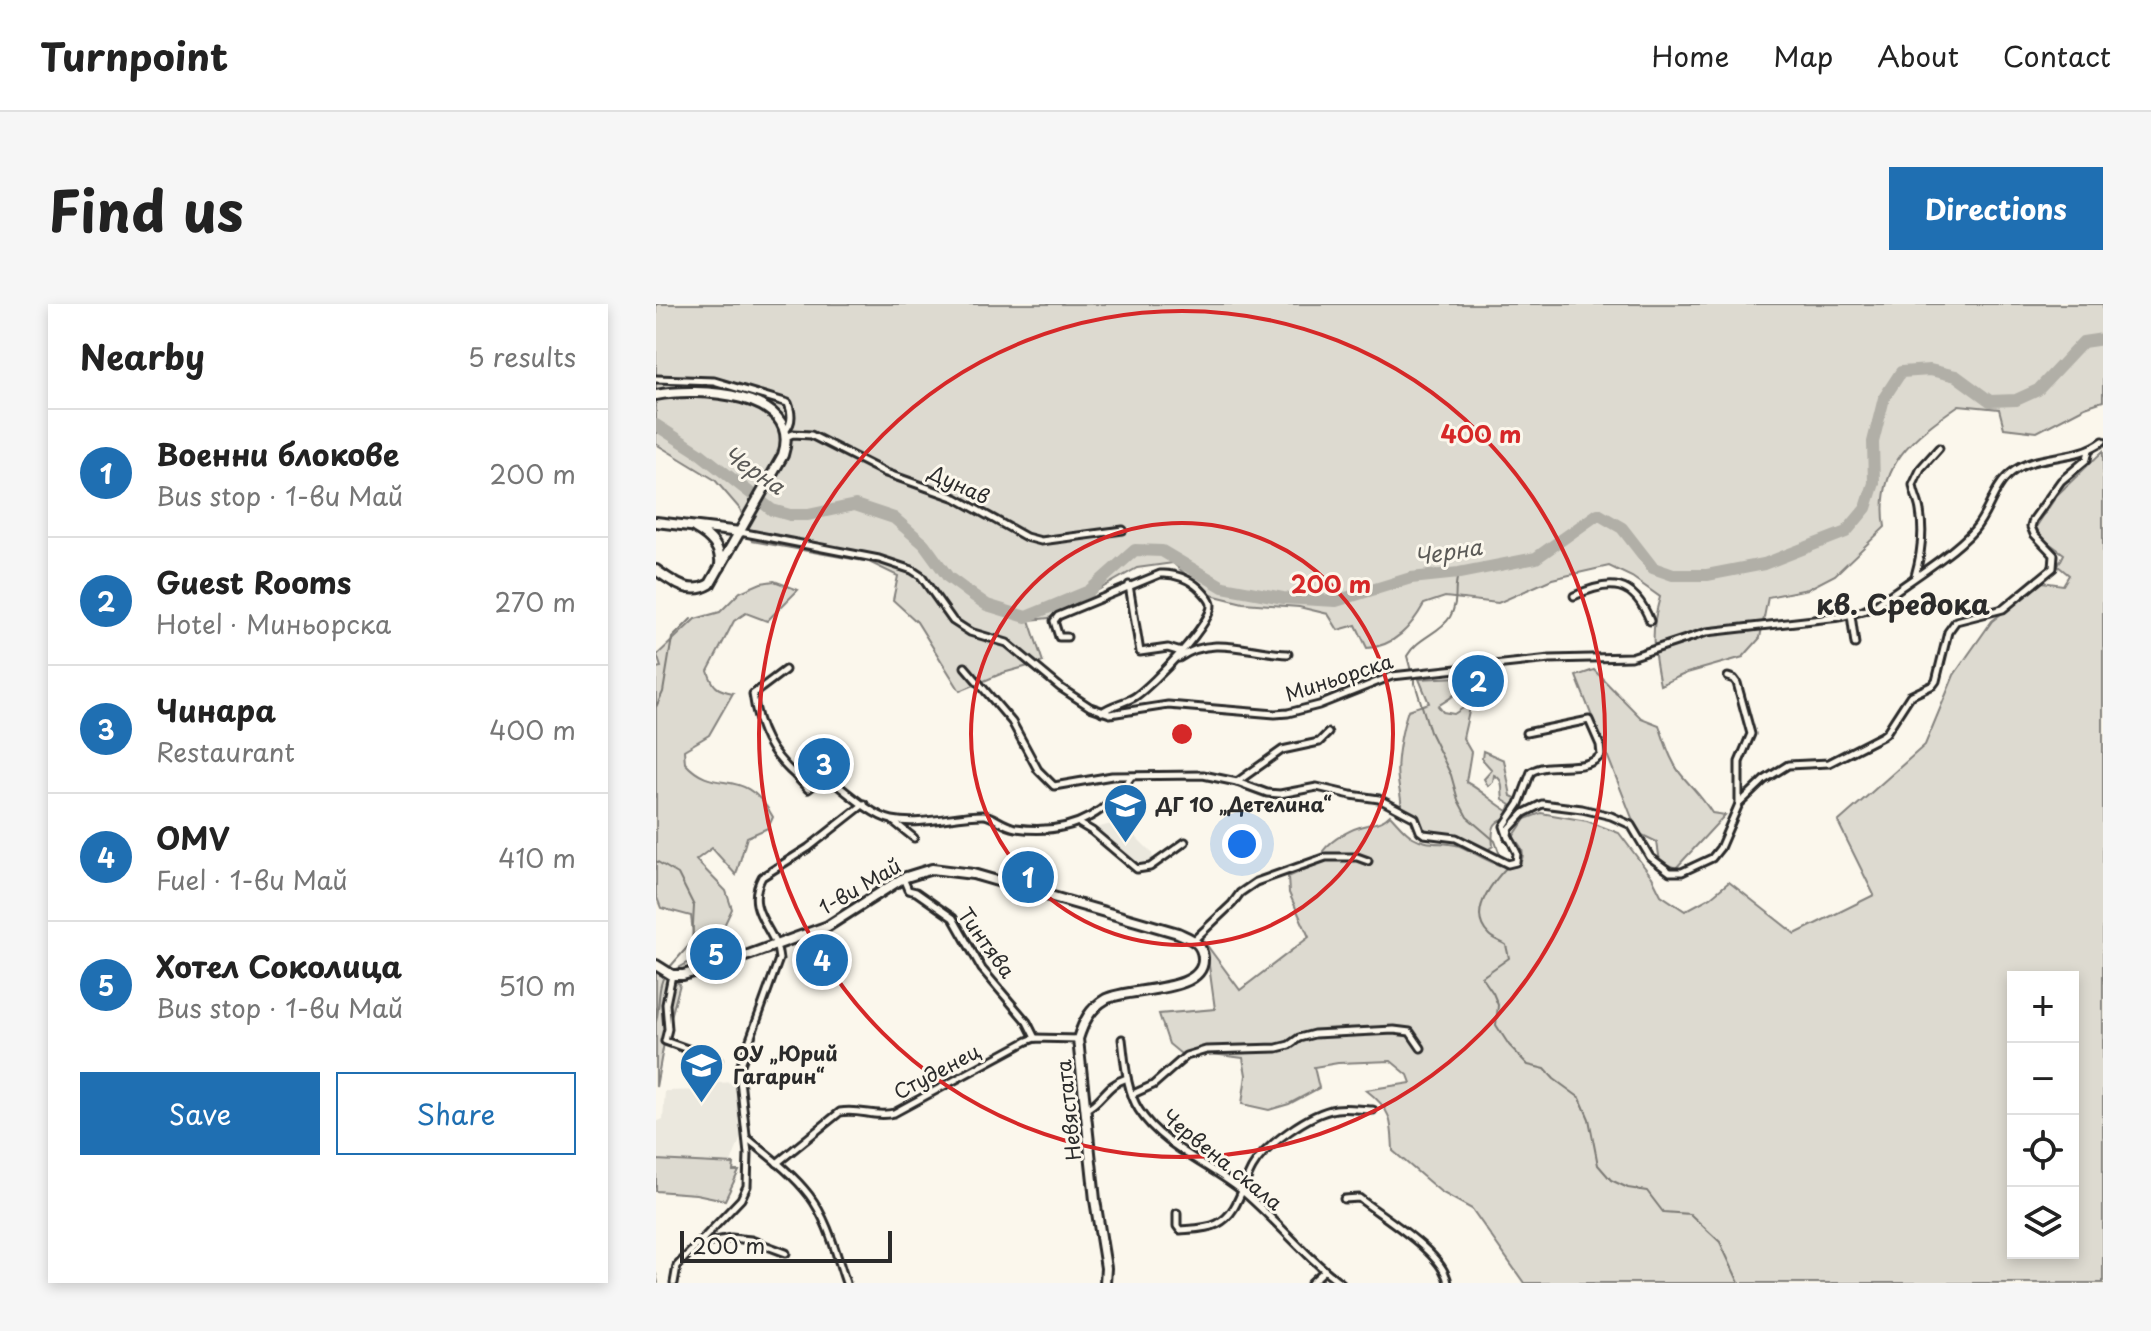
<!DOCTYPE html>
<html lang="en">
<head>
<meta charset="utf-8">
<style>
	body { margin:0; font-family:"Playpen Sans",sans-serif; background:#f6f6f6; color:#222 }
	.controls { position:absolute; right:24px; bottom:24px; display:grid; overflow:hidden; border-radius:0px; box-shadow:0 4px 12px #0003 }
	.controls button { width:72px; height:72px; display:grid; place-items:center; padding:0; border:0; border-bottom:2px solid #e0e0e0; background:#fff; color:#222; font:40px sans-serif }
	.scale { position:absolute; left:24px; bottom:20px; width:212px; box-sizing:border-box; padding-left:8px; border:4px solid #2b2b2b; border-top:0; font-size:22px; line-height:28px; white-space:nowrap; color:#2b2b2b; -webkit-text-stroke:6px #fbf7ec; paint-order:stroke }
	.you { position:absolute; left:586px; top:540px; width:28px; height:28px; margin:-20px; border:6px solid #fff; border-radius:50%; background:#1a73e8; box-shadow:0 0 0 12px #1a73e833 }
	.badge { display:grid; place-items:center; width:52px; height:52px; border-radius:50%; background:#1f6fb2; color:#fff; font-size:26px; font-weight:700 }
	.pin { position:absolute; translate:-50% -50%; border:4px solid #fff; box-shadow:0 2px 8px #0006 }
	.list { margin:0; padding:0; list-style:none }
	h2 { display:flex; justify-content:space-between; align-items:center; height:104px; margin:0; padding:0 32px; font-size:34px }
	h2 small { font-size:26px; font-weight:400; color:#767676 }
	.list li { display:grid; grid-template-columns:52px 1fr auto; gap:24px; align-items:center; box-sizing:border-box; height:128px; padding:0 32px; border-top:2px solid #e0e0e0 }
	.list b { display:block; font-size:30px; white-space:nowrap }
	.list p { margin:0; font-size:26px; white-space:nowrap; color:#767676 }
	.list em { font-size:26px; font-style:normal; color:#767676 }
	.actions { display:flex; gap:16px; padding:24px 32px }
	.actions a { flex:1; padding:18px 0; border:2px solid #1f6fb2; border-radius:0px; text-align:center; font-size:28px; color:#1f6fb2 }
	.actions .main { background:#1f6fb2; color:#fff }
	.icon { flex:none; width:44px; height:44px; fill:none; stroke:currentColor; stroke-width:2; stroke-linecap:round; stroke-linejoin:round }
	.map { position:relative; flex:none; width:1447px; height:979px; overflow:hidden; border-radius:0px }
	header { display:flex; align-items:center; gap:48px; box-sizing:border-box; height:112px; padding:0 40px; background:#fff; border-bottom:2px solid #e0e0e0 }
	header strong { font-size:38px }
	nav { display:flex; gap:44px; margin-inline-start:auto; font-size:28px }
	.intro { display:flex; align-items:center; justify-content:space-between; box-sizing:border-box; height:192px; padding:0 48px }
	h1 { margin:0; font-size:56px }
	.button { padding:20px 36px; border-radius:0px; background:#1f6fb2; color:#fff; font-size:28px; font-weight:700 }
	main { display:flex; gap:48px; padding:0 48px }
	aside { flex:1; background:#fff; border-radius:0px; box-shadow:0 4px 12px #0003 }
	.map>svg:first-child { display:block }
	.built { fill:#ebe8de }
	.green { fill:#dddad0; stroke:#84827e; stroke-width:2; fill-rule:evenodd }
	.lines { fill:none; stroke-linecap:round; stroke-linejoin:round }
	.stream { stroke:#7b7a75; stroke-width:2 }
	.river { stroke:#b1afa7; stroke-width:12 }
	.street-casing { stroke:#2b2b2b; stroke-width:11 }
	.secondary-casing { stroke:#2b2b2b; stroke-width:14 }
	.street { stroke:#fbf7ec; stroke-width:5 }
	.secondary { stroke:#fbf7ec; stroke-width:8 }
	.ring { fill:none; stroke:#d62828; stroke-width:4 }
	.labels { text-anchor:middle; stroke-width:6; stroke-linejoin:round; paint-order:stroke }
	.street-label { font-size:20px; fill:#2b2b2b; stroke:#fbf7ec }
	.poi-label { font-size:20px; font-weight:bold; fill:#2b2b2b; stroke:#fbf7ec; text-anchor:start }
	.water-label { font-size:22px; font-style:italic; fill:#5a5956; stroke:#fbf7ec }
	.district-label { font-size:28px; font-weight:bold; fill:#2b2b2b; stroke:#fbf7ec }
	.centre { fill:#d62828; stroke:#fbf7ec; stroke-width:4 }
	.ring-label { font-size:24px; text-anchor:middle; font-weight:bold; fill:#d62828; stroke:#fbf7ec; stroke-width:6; stroke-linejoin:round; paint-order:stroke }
</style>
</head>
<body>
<header>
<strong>Turnpoint</strong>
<nav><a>Home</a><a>Map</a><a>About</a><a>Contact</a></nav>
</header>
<div class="intro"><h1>Find us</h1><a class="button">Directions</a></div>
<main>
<aside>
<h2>Nearby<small>5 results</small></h2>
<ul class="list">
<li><span class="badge">1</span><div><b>Военни блокове</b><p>Bus stop · 1-ви Май</p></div><em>200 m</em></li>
<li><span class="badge">2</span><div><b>Guest Rooms</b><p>Hotel · Миньорска</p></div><em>270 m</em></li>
<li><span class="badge">3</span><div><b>Чинара</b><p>Restaurant</p></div><em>400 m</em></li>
<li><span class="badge">4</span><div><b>OMV</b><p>Fuel · 1-ви Май</p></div><em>410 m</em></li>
<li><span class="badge">5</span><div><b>Хотел Соколица</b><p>Bus stop · 1-ви Май</p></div><em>510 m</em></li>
</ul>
<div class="actions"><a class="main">Save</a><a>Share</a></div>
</aside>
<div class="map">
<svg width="1447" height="979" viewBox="0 0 1447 979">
	<rect width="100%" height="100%" fill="#fbf7ec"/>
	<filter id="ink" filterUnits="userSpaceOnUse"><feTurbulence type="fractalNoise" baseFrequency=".0125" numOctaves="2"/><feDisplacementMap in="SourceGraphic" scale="16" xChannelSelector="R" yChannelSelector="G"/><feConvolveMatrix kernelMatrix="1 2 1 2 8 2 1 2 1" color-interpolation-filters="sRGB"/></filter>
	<g filter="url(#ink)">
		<!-- built -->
		<g class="built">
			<polygon points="459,519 479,532 496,549 497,555 480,563 433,526"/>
			<polygon points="83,778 85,833 75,859 0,863 0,818 7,815 9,787 51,786 58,779"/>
		</g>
		<!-- green -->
		<g class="green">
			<path d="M 0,0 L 1447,0 L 1447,97 L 1429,103 L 1381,128 L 1348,124 L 1343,105 L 1303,101 C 1258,132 1219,161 1229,223 L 1179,271 L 1152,285 L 1112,293 L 1104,334 L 1087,353 L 1031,369 L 1004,381 C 997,346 994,328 1004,293 L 976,273 L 953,262 L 896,275 L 842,299 L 789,293 L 768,300 C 755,323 739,342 711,344 L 700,321 L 682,326 L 672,310 L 643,303 L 587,299 L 551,290 L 517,259 L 481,264 L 393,314 L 373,316 L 387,358 L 347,369 L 304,387 L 261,318 L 237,296 L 242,272 L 213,258 L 96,237 L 84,205 L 59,176 L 0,140 Z"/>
			<path d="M 1447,147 L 1447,979 L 868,979 L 816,905 L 785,888 L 737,847 C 736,816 735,805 710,786 L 755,779 L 752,771 L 735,757 L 682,759 L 658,763 L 663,784 L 633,800 L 613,806 L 586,800 L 590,771 L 587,754 L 556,750 L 531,755 L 513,740 L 503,710 L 559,705 L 550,640 L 584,686 L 653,633 L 633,589 L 632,573 L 669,557 L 667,547 C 676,535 696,524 711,521 C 722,518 726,519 734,511 C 741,518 748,528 757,533 C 770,541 785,538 800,541 C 815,544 858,579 866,555 C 869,546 863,540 857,533 L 869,515 L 885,509 L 931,517 L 963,529 L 996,573 L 1005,591 L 1029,607 L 1055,593 L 1073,578 L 1139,630 L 1218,591 L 1182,518 L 1269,441 L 1298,371 L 1336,317 L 1386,278 L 1407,281 L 1413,271 L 1402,262 L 1408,250 L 1386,234 L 1380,223 L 1401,191 ZM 1357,673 L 1417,673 L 1417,949 L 1357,949 Z"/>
			<path d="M 118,277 L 142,286 L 111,317 L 90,309 L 78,317 L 52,367 C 57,383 61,386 77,389 L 53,431 L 28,446 L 29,459 C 60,494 87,459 117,513 L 112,524 L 91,533 L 80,571 L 56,544 L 40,556 L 70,587 L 76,605 L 65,628 L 51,644 L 50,662 L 19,666 L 40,654 L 35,612 L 5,604 L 0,591 L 0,364 L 5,363 L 1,351 L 39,315 L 64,308 L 84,288 L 105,279 Z"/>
			<path d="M 938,366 L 985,414 L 1003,421 C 1009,438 1015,460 1028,474 C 1040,488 1045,492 1056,509 L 1069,511 L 1020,564 L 1004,558 L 1001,538 L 982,529 L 920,372 Z"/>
			<path d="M 803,373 C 805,391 795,393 782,402 L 787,408 L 798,410 L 815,399 L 807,434 L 815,448 L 810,478 C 825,486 837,498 852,507 L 855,501 L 847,496 C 845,485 849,476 838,471 L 837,478 L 832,482 L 828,475 L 836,466 L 826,455 L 827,447 L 848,456 L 855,492 L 866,497 L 867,507 C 843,518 834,513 837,542 L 830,547 L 806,534 L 763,527 L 757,522 L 756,516 L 745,509 C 747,497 743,488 742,476 C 739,459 746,424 752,406 L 773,399 L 763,375 Z"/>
			<polygon points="0,668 24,680 8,739 0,783"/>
			<polygon points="0,856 78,860 77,867 83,867 69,896 40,890 0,887"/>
		</g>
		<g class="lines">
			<!-- stream -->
			<g class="stream">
				<path d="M 755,367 L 751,352 C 761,334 784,329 794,313 C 804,295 796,283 803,269"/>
				<polyline points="757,373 774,428 795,471 802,496 811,513 839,537 845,554"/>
				<polyline points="0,403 7,388 16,334 35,315"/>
				<polyline points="0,557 22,570 38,602 36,638 13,664"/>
				<path d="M 847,560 L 850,564 C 835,580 811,610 833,631 C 837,635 845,638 850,641 L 853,654 L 826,673 L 837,689 L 842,701 L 840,721 L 853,741 L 872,761 L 889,765 L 898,775 L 924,794 L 933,815 L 942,861 L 955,876 L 972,884 L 991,887 L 1007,908 L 1034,910 L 1064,938 L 1083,979"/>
				<path d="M 0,718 C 4,702 1,682 10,669"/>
				<polyline points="0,970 2,979"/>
			</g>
			<!-- river -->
			<polyline class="river" points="0,121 42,148 116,206 134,211 152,211 199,201 238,214 268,240 292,273 311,287 331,301 370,313 433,287 479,246 506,247 567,283 627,294 680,297 755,274 803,269 880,254 942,210 966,224 997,264 1017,271 1051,271 1108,260 1190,228 1210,204 1218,179 1217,138 1228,94 1245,68 1274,66 1300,72 1334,97 1360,96 1382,86 1427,38 1447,35"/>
			<defs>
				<g id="street">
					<path d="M 0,75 L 58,77 L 132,99 C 136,109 137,119 129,127"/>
					<polyline points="130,133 137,130 155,131 230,169 300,194 370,233 385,237 467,226"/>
					<path d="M 84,228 L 223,255 L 256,266 L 265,272 L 297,317 L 314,328 L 351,339 L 405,384 L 434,403 L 454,410 L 512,401 L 619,410 L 632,409 L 663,401 L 736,372 L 894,355 L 975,353 L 1051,328 L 1184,313 L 1207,307 L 1220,301 C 1248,280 1296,251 1318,226 C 1333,209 1337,183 1355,169 C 1381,148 1420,158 1447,137"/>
					<path d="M 1259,272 C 1265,251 1268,229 1264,207 C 1263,198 1258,190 1257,181 L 1265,164 L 1283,144"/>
					<polyline points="473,281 484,348 512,344 525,348"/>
					<path d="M 918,292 C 954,275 978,276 994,317"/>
					<polyline points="1195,311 1199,340"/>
					<path d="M 411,333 L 403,333 L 398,317 L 402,312 L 504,270 C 518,269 534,275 544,285 C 547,288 554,295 555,300 C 557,319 496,381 480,392 C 470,399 457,400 446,408"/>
					<path d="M 523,354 C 557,330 594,349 632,350"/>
					<polyline points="309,363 356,418 382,466 398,482 456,472 547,471 581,478 611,489 624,490 661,483 695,491 723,495 759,514 764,527 768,530 800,534 852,560 860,558 861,549 852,531 853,525 868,509 886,500 926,505 955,512 975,521 994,553 1014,568 1026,568 1056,554 1064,544 1083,500 1108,476 1132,461 1173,459 1226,432 1230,429 1254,392 1277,381 1280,377 1292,328 1300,317 1347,305 1397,264 1398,251 1378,230 1375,223 1377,216 1405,177 1431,155 1433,146"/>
					<path d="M 129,366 L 97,390 C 102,425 114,449 140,472"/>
					<polyline points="1072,373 1078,375 1081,379 1095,430 1083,458 1083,499"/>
					<polygon points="153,461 159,461 170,472 152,485 140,472"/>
					<path d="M 170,472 C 186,484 216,512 236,516 C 265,522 298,511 327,511 C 337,511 346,522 360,524 C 409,531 448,514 475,473"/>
					<polyline points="581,478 626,446 663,438 672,429"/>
					<polyline points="237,517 258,534"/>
					<polyline points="424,520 436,527 481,565 494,563 529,538"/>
					<path d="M 852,534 L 848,522 L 863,500 L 875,468 C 895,456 928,470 945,451 L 944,441 L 933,416 L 870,429"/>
					<polyline points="247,574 252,586 260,588 297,614 326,665 371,718 379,734"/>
					<polyline points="538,636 576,600 584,589 600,578 670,553 701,553 712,557"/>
					<polyline points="16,671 10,700 12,725 9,737 62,756"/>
					<path d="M 466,735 C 469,758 470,786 483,806 C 505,841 554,861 585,886 C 620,915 648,952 685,979"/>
					<polyline points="477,790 497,781 530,752 550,746 621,744 633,741 643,734 658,730 738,726 754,728 765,744"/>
					<path d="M 430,805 C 447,797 449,781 471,774"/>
					<path d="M 92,835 C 113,852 136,869 153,891 C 172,916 180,950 190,979"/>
					<path d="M 121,859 L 184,808 C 203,804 219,814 238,809 L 371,737 L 379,734 L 422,735"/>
					<path d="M 688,895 L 703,894 C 727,913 788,949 792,979"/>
					<path d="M 521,909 L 521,922 L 524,926 C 536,925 551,925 561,920 C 582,910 586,882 596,864 C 609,841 654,809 680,805 C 692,803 705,806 717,806"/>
					<polyline points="44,940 75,934 95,936 130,949"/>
					<path d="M 18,979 L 21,962 L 85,895 L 91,882 L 92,850 L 83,766 L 123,655 C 121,624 87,608 106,573 L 152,544 L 208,500"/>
					<polyline points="655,979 668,967"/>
				</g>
				<g id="secondary">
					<path d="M 0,91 C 38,83 148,87 127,151 L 54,280 C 34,292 17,278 0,266"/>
					<polyline points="0,218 84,228"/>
					<path d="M 39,224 C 55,233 66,244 64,263"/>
					<path d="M 0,661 L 16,671 L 27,671 L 73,658 L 172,622 L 247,574 L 276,565 L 317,570 L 522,629 C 535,635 546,638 547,654 C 549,690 474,683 450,695 C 434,704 427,719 422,735 L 439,896 L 450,964 L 449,979"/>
				</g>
			</defs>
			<!-- street casing -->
			<use href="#street" class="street-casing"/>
			<!-- secondary casing -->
			<use href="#secondary" class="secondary-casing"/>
			<!-- street -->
			<use href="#street" class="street"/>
			<!-- secondary -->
			<use href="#secondary" class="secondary"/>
		</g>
	</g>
	<!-- distance rings -->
	<g class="ring">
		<circle cx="526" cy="430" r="211"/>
		<circle cx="526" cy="430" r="423"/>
	</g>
	<!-- icons -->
	<defs>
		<symbol id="school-pin" viewBox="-11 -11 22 30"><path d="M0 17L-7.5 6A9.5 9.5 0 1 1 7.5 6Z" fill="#1f6fb2" stroke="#fbf7ec"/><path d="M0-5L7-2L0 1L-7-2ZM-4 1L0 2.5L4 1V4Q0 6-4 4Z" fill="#fff"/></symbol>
	</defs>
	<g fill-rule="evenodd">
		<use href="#school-pin" x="444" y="476" width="51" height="69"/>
		<use href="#school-pin" x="20" y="736" width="51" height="69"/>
	</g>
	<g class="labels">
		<!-- street labels -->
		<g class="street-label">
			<text transform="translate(303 181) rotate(25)" y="7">Дунав</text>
			<text transform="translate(683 374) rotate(-18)" y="7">Миньорска</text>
			<text transform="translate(204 583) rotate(-30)" y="7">1-ви Май</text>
			<text transform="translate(330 639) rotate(54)" y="7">Тинтява</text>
			<text transform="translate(281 768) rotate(-28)" y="7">Студенец</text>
			<text transform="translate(413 806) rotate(-96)" y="7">Невястата</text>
			<text transform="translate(566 856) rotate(39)" y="7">Червена скала</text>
		</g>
		<!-- poi labels -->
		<g class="poi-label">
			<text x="500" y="508">ДГ 10 „Детелина“</text>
			<text x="77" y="757">ОУ „Юрий<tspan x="77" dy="23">Гагарин“</tspan></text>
		</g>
		<!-- water labels -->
		<g class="water-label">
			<text transform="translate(98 166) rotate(34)" y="8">Черна</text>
			<text transform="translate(792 248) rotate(-9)" y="8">Черна</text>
		</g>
		<!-- district labels -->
		<g class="district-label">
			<text x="1247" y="311">кв. Средока</text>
		</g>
	</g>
	<circle cx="526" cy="430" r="12" class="centre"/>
	<g class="ring-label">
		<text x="825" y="139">400 m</text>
		<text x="675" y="289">200 m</text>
	</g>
</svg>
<div class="controls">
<button>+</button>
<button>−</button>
<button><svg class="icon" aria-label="locate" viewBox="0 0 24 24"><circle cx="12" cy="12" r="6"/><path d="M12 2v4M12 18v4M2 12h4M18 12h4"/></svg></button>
<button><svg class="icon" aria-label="layers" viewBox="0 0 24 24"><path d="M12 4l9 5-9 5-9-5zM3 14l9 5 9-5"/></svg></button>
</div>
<div class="scale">200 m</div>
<div class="you"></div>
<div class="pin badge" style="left:372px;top:573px">1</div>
<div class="pin badge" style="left:822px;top:377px">2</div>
<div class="pin badge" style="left:168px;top:460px">3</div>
<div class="pin badge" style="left:166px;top:656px">4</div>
<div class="pin badge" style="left:60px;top:650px">5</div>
</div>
</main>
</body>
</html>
